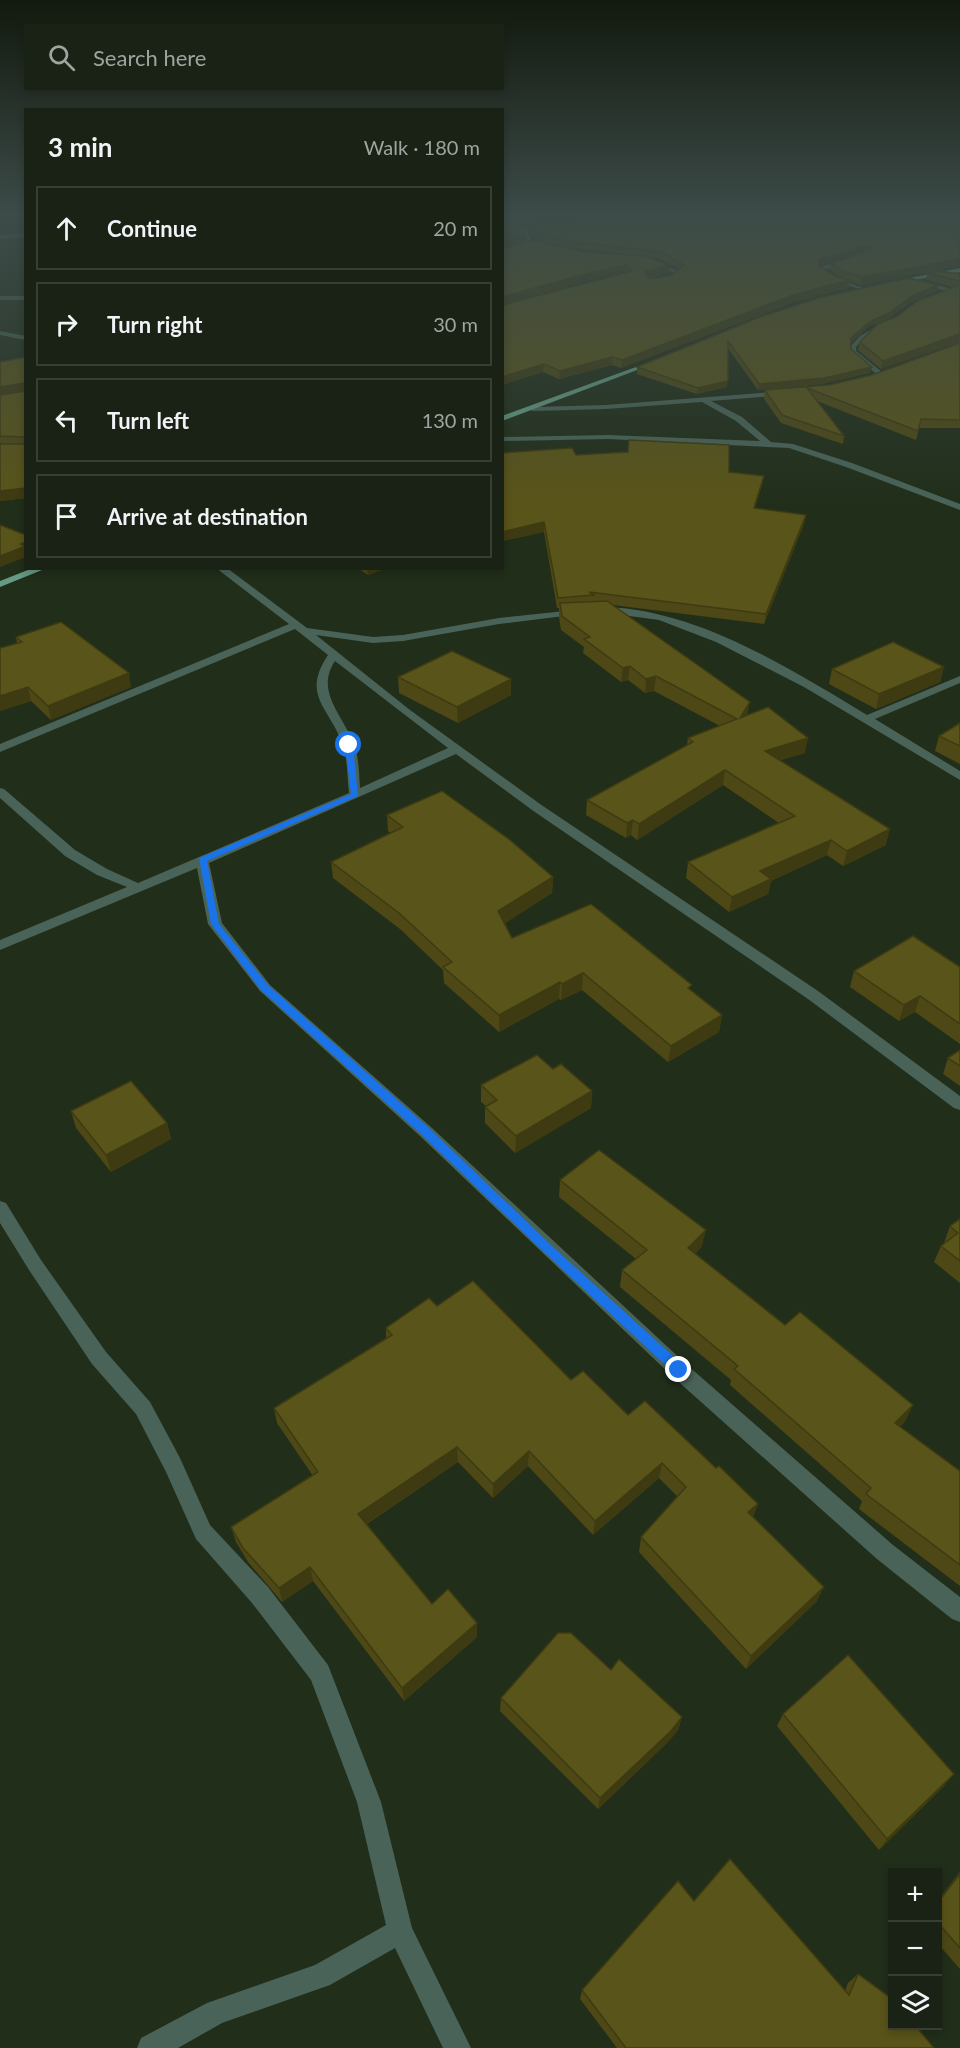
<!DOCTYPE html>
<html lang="en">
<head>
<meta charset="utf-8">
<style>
	body { margin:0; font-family:Lato,sans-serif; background:#222a1d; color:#f1f3f6 }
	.controls { position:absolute; right:18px; bottom:18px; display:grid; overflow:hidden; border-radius:0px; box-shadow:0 3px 9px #0003 }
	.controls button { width:54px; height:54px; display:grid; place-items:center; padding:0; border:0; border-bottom:2px solid #373f34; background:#192214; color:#f1f3f6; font:30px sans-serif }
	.stop { position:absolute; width:18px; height:18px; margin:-14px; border:4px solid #1a73e8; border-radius:50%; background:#fff }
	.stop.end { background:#1a73e8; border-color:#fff; box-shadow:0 2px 6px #0008 }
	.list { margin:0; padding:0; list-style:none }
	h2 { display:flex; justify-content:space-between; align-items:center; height:78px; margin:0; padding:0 24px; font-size:26px }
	h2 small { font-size:20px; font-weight:400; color:#9fa4a0 }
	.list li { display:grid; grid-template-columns:39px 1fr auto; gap:18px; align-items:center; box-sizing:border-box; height:84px; margin:0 12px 12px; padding:0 12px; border:2px solid #373f34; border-radius:0px }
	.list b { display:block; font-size:22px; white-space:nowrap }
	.list em { font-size:20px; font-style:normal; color:#9fa4a0 }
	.icon { flex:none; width:33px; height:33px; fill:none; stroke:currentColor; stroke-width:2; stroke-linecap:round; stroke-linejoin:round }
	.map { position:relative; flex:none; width:960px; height:2048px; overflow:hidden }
	.search { position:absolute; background:#192214; box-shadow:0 3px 9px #0003; left:24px; top:24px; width:480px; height:66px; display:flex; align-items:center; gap:15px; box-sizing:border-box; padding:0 21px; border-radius:0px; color:#9fa4a0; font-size:22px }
	.panel { position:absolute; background:#192214; box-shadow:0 3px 9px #0003; left:24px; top:108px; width:480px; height:462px; border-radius:0px }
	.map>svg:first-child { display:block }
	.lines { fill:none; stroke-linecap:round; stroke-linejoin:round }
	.minor { fill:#496358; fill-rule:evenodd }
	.major { fill:#659b84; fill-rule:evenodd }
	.wall { fill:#4d4816; fill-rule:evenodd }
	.shaded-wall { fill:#3e3b12 }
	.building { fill:#595419; stroke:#3e3b12; stroke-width:1.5 }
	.route { fill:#1a73e8 }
</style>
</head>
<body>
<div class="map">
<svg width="960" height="2048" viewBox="0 0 960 2048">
	<rect width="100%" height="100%" fill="#212e1a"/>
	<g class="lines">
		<!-- minor -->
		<g class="minor">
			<polygon points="551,225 551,227 527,231 533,242 529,247 502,254 502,250 525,245 527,242 522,229"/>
			<polygon points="26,233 26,237 0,239 0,235"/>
			<polygon points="850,258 855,259 825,270 841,280 863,288 863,290 837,282 819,271 820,267"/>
			<polygon points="647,260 651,260 681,272 678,276 661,281 661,279 675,273 647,262"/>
			<polygon points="919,280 960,291 960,295 917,283"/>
			<rect x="0" y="296" width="26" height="4"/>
			<polygon points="887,321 889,324 864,338 856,347 856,351 882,372 879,376 851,353 850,347 860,336"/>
			<polygon points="0,331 26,336 26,340 0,335"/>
			<polygon points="785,391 788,395 711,401 742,417 771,442 793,444 852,463 960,504 960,510 846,467 789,448 608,439 502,441 502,437 608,435 760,441 736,421 702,402 606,409 533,411 529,409 533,407 606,405"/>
			<path d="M 216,568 L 227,568 L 307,628 L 373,637 L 403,635 L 499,618 L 584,609 L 585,611 L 580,614 L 499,624 L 403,641 L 373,643 L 316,635 L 410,710 L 540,804 L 818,991 L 960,1096 L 960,1110 L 954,1108 L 808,999 L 532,810 L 456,754 L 209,863 L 222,923 L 270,985 L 432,1128 L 686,1364 L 893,1545 L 960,1597 L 960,1622 L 952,1619 L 877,1559 L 672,1376 L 420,1136 L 260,991 L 208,924 L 197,868 L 0,950 L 0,940 L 127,887 L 97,875 L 65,856 L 0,798 L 0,788 L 4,789 L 75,850 L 107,869 L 138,883 L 349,793 C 347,777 348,761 343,746 C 331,708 300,697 328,655 L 295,629 L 0,752 L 0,744 L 289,624 ZM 335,661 L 448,748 L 360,788 C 359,772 359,756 353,742 C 342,714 315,691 335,661 Z"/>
			<path d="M 604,607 C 696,609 789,668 867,715 L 960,676 L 960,683 L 875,719 L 960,771 L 960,780 L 804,687 L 716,642 L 659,620 L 600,612 L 599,610 Z"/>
			<polygon points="0,1201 6,1203 41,1260 106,1352 150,1402 180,1458 210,1525 268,1587 328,1665 381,1802 412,1928 471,2048 443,2048 395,1948 330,1985 222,2023 178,2048 137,2048 141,2038 207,2003 315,1965 386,1925 357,1802 311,1680 252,1603 196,1539 166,1472 136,1414 92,1364 29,1270 0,1223"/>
		</g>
		<!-- major -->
		<g class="major">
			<polygon points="960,268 960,272 892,284 889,282"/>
			<polygon points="655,360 661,361 502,421 502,416"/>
			<polygon points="33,568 47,568 0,587 0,581"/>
		</g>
	</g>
	<!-- wall -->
	<g class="wall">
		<polygon points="502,215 655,215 542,222 524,226 502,221"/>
		<path d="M 960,217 L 960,266 L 861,285 L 849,281 L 848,288 L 792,303 L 621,368 L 612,365 L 559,379 L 543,372 L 502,385 L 627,272 L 593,279 L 502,305 L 502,249 L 585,252 L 633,255 L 566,247 L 534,239 L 530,233 L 530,226 ZM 647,257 L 660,259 L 679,269 L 672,275 L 649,279 L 669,272 L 669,265 ZM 847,258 L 831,263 L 830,270 L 842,278 L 837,277 L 819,266 Z"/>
		<polygon points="502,222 524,241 505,247 502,245 502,237 505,236 502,233"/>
		<polygon points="927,273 960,274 960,342 881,369 858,350 860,342 896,317 953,287 926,280"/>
		<polygon points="938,285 937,291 911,302 888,319 869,326 851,343 851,349 870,373 822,384 758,390 728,348 727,387 697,394 637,374 637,367 760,317"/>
		<polygon points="960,343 960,428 919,428 916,440 817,401 844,436 843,444 781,423 764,399 765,390 829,385 872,375"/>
		<polygon points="26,357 26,498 0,501 0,362"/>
		<polygon points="502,453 576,455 729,472 762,485 755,508 806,515 804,524 764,624 613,605 748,715 805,753 780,760 886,845 843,866 827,855 771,881 768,894 729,912 686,878 688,862 779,823 723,785 637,840 631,835 626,838 586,815 587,800 687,745 688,738 720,726 654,691 645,693 628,680 621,682 583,653 584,647 561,630 559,617 559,608 557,608 544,532 502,541"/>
		<polygon points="357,568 387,568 368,575"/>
		<polygon points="16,637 131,687 51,720 31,701 0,711 17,643"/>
		<polygon points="944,667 940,682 876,709 829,684 832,669"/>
		<polygon points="398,677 511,695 458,723 399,693"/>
		<polygon points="960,723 960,764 935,751 939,736"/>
		<polygon points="387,815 553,877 552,893 505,923 512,938 691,991 722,1015 719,1032 668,1062 582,990 561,1000 559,999 499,1032 444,983 443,970 400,929 333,878 331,862 391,833 388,831"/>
		<polygon points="960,967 960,1044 915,1012 899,1021 850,987 854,971"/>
		<polygon points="960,1050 960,1086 943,1074 948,1058"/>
		<polygon points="553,1069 592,1091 591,1108 515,1153 485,1123 485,1107 486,1106 481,1102 481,1085"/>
		<polygon points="71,1111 167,1123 171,1139 111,1172 76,1128"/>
		<polygon points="560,1180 702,1246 695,1254 906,1420 900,1427 960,1471 960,1586 859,1509 862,1501 730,1385 731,1380 620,1287 622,1270 636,1259 559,1197"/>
		<polygon points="960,1219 960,1283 934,1262 941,1246 944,1243 950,1226"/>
		<polygon points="437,1306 571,1380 628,1415 753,1517 817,1601 746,1669 639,1552 641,1537 677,1496 659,1478 593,1535 528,1466 493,1498 458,1462 367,1524 432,1604 477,1637 404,1701 313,1581 282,1602 248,1562 236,1542 231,1527 313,1476 277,1423 274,1408 386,1339 386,1328"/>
		<polygon points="611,1670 682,1717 678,1730 667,1743 598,1809 500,1711 501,1698"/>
		<polygon points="783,1714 944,1786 879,1850 777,1726"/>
		<polygon points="960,1872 960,1969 938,1944 938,1900"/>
		<polygon points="694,1901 845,1991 848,1983 858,1974 934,2048 617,2048 580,1999 582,1990"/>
	</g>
	<!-- shaded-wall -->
	<g class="shaded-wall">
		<polygon points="542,215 655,215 542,222 524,226 524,219"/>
		<polygon points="525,234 524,241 505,247 505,240"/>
		<polygon points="866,246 864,253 818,266 819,259"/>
		<polygon points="960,259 960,266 861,285 862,277"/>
		<polygon points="627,265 627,272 593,279 502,305 502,297 593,272"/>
		<polygon points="669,265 669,272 644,279 645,272"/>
		<polygon points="849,280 848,288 792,303 621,368 622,360 793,295"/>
		<polygon points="938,285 937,291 911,302 888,319 869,326 849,344 851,338 871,321 912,296"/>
		<polygon points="960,334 959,342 881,369 883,361"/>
		<polygon points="612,357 612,365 559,379 560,371"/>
		<polygon points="544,364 543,372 502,385 502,377"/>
		<polygon points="872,367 870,373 822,384 758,390 759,384"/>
		<polygon points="728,381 727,387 697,394 698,388"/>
		<polygon points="24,383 26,392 0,396 0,387"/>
		<polygon points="764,476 762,485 752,517 754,508"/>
		<polygon points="26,488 26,498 0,501 0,491"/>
		<polygon points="806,515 804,524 764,624 766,614"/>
		<polygon points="544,522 544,532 502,541 502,532"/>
		<polygon points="26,542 26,557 0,567 0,556"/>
		<polygon points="367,568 387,568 368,575"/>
		<polygon points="630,666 628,680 621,682 623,668"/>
		<polygon points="944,667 940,682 876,709 879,694"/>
		<polygon points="129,673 131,687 51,720 48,706"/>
		<polygon points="656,676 654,691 645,693 646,679"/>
		<polygon points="511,679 511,695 458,723 457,707"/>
		<polygon points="28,687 31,701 0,711 0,696"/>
		<polygon points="750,702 747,717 740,718"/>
		<polygon points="808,738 805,753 762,766 765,751"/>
		<polygon points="725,770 723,785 637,840 639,824"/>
		<polygon points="633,820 631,835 626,838 627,823"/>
		<polygon points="890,829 886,845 843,866 847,851"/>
		<polygon points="831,840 827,855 771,881 768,894 729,912 732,897 760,871"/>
		<polygon points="553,877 552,893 498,928 498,911"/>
		<polygon points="583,973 582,990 561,1000 562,984"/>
		<polygon points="560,982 559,999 499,1032 499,1015"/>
		<polygon points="920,996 915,1012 899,1021 904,1005"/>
		<polygon points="722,1015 719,1032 668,1062 671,1046"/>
		<polygon points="592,1091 591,1108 515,1153 516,1136"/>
		<polygon points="167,1123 171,1139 111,1172 106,1155"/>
		<polygon points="706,1230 702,1246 685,1265 688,1248"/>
		<polygon points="913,1405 906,1420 888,1439 895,1423"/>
		<polygon points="457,1447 458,1462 360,1528 358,1514"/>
		<polygon points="529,1451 528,1466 493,1498 493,1484"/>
		<polygon points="662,1463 659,1478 593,1535 595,1521"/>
		<polygon points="758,1504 753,1519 748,1512"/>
		<polygon points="310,1567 313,1581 282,1602 279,1588"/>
		<polygon points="824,1587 817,1601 746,1669 751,1656"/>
		<polygon points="477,1623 477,1637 404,1701 402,1688"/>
		<polygon points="682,1717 678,1730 667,1743 598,1809 600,1798"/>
		<polygon points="954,1774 944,1786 879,1850 887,1839"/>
	</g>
	<!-- building -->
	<g class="building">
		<polygon points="506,215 544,215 524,219"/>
		<polygon points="686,215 864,215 960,217 960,259 862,277 843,271 831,263 873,250 872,247 866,246 819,259 819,266 837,277 849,280 793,295 622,360 612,357 560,371 544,364 502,377 502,305 632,271 627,265 593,272 502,297 502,249 532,240 585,252 645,256 669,265 645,272 649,279 672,275 684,265 661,252 567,241 534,232 530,226"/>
		<polygon points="502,222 521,226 525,234 505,240 502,237 512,236 502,227"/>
		<polygon points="939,271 960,274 960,283 959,281 927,273"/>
		<polygon points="909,278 938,285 912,296 889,313 871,321 851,338 851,349 872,367 824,378 759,384 728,341 728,381 698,388 637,367 760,317 818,298"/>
		<polygon points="960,285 960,334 883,361 860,342 878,324 896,317 919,300"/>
		<polygon points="960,343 960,420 921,419 918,431 807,388 844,436 782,415 765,390 829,385 872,375"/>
		<polygon points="26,357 26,385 24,383 0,387 0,362"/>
		<polygon points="26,391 26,488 0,491 0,444 24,444 25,437 0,436 0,395"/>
		<polygon points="629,440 729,445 729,472 764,476 754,508 806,515 766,614 589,592 594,595 558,598 544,522 502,532 502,453 572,448 576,455 628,452"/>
		<polygon points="0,525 26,535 26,542 21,544 26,546 0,556"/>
		<polygon points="607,601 750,702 740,718 768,707 808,738 765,751 890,829 847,851 831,840 760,871 771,879 732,897 688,862 795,816 725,770 639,824 633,820 627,823 587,800 693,742 688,738 737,719 656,676 646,679 630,666 623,668 584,639 590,637 562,616 560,603"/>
		<polygon points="61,622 129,673 48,706 28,687 0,696 0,648 22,642 16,637"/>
		<polygon points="893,642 944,667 879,694 832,669"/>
		<polygon points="452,651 511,679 457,707 398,677"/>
		<polygon points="960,723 960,746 939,736"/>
		<polygon points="442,791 510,840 553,877 498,911 512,938 591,904 692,985 688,988 722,1015 671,1046 583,973 562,984 560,982 499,1015 443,967 452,962 399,913 331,862 403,827 387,815"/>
		<polygon points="913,936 960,967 960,1024 920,996 904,1005 854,971"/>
		<polygon points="960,1050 960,1066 948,1058"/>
		<polygon points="537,1055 553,1069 561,1064 592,1091 516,1136 485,1107 497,1100 481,1085"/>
		<polygon points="131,1081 167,1123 106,1155 71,1111"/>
		<polygon points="599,1150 706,1230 688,1248 785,1325 800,1312 913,1405 895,1423 960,1471 960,1565 866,1494 871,1488 734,1369 738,1366 622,1270 647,1250 560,1180"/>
		<polygon points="960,1219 960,1261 941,1246 958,1233 950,1226"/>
		<polygon points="473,1281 571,1380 583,1371 628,1415 645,1401 716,1468 719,1466 758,1504 748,1512 824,1587 751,1656 641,1537 686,1487 662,1463 595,1521 529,1451 493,1484 457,1447 358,1514 432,1604 448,1589 477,1623 402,1688 310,1567 279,1588 243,1548 231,1527 318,1472 274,1408 392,1335 386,1328 429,1298 437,1306"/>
		<polygon points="558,1633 571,1633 611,1670 619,1659 682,1717 671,1731 600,1798 501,1698"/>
		<polygon points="848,1655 954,1774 887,1839 783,1714"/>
		<polygon points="730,1859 849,1995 858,1974 892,1999 892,2025 915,2025 934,2048 626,2048 582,1990 678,1881 694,1901"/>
		<polygon points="960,1874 960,1948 938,1923 938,1902"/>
	</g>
	<!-- sky -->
	<linearGradient id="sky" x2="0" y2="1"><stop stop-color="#12190e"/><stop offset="0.43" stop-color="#3d4c49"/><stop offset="1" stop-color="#3d4c49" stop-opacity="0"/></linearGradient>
	<rect width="960" height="502" fill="url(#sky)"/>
	<!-- route -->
	<polygon class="route" points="349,743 353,745 358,796 207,861 219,924 268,985 430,1129 553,1247 684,1366 685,1370 684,1374 675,1374 545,1253 422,1135 261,990 211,924 199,858 351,794 345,745"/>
</svg>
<div class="controls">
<button>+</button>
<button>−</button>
<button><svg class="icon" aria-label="layers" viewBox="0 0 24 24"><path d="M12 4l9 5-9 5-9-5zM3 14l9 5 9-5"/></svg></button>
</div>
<div class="stop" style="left:349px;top:745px"></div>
<div class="stop end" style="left:679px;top:1370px"></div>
<div class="search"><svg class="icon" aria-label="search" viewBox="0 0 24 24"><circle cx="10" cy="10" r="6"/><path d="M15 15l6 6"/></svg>Search here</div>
<section class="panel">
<h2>3 min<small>Walk · 180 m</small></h2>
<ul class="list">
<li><svg class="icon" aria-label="ahead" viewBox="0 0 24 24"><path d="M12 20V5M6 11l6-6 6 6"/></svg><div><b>Continue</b></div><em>20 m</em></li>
<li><svg class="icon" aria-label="right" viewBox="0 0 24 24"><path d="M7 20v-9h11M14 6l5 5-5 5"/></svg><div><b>Turn right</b></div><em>30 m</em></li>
<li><svg class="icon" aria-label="left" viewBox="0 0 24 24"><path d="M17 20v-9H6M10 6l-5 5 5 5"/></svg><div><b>Turn left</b></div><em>130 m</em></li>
<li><svg class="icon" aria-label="arrive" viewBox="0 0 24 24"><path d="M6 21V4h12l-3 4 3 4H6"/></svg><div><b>Arrive at destination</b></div></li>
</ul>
</section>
</div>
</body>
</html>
